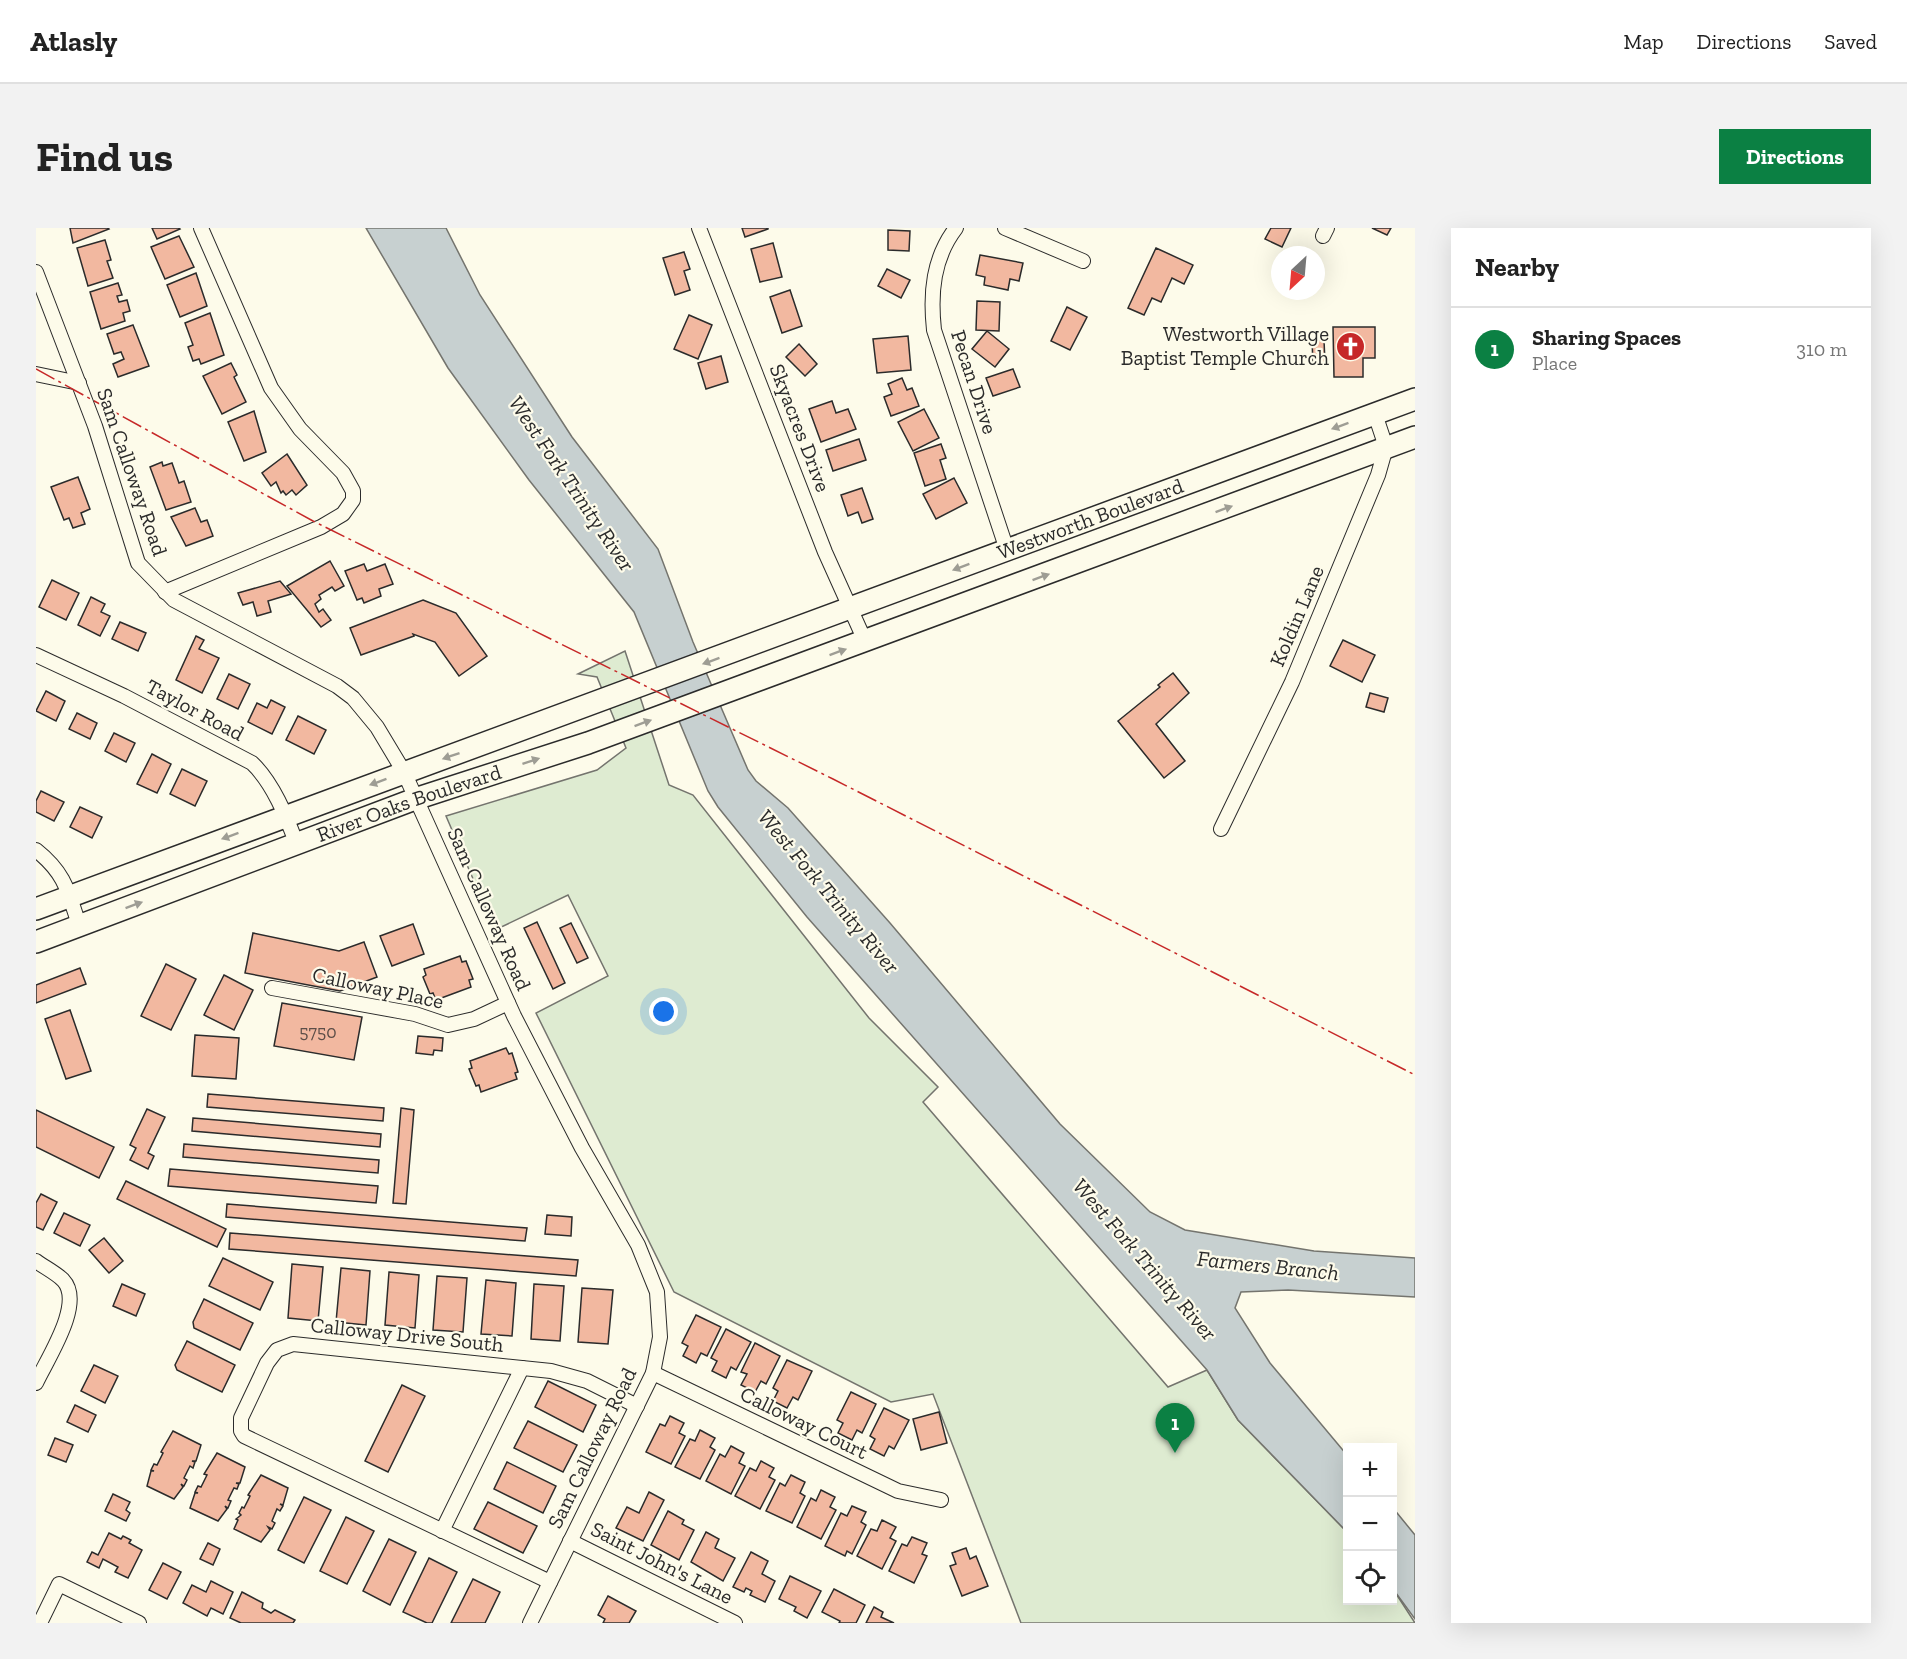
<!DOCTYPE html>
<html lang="en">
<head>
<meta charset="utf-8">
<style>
	body { margin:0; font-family:"Zilla Slab",serif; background:#f2f2f2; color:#222 }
	.controls { position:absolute; right:18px; bottom:18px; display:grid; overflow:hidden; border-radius:0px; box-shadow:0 6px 24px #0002 }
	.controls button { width:54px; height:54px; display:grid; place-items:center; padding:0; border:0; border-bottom:2px solid #e0e0e0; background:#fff; color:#222; font:30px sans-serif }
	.compass { position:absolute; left:1235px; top:18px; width:54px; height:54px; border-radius:50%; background:#fff; box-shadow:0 6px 24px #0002; rotate:206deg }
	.you { position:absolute; left:628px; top:784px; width:21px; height:21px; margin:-15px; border:4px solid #fff; border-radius:50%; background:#1a73e8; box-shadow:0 0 0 9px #1a73e833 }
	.badge { display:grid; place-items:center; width:39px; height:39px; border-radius:50%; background:#0b8043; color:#fff; font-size:20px; font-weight:700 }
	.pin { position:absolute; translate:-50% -50px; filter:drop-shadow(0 2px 3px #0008) }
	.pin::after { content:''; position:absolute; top:32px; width:21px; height:18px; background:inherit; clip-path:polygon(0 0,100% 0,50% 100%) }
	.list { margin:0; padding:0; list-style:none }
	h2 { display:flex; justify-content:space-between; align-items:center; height:78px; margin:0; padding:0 24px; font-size:26px }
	h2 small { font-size:20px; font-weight:400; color:#767676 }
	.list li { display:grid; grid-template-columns:39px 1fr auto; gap:18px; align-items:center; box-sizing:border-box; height:84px; padding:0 24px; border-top:2px solid #e0e0e0 }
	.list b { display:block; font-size:22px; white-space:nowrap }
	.list p { margin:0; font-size:20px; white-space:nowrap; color:#767676 }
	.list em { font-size:20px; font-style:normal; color:#767676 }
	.icon { flex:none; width:33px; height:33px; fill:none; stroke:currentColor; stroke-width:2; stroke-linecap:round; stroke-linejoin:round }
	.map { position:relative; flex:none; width:1379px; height:1395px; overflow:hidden; border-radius:0px }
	header { display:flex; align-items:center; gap:36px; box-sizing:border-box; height:84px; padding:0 30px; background:#fff; border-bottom:2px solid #e0e0e0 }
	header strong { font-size:28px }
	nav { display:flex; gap:33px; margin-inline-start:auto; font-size:21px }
	.intro { display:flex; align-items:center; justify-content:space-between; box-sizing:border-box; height:144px; padding:0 36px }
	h1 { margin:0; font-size:42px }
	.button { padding:15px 27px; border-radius:0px; background:#0b8043; color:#fff; font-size:21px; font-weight:700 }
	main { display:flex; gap:36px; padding:0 36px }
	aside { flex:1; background:#fff; border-radius:0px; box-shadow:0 6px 24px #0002 }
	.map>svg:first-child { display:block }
	.green { fill:#deebd1; stroke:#74746e; stroke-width:1.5 }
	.water { fill:#c7d0d0; stroke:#74746e; stroke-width:1.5 }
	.building { fill:#f2b8a0; stroke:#2b2b2b; stroke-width:1.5 }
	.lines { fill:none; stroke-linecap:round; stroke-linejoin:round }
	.street-casing { stroke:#2b2b2b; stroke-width:16 }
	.primary-casing { stroke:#2b2b2b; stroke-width:24 }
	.street { stroke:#fdfbea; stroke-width:14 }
	.primary { stroke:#fdfbea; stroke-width:21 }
	.power { stroke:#c62828; stroke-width:1.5; stroke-dasharray:21 4.5 3 4.5; stroke-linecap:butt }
	.oneway { fill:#9e9d94 }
	.labels { text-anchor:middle; stroke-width:4.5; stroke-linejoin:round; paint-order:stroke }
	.number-label { font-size:18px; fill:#5d4e48 }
	.poi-label { font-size:21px; fill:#2b2b2b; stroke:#fdfbea; text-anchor:end }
	.street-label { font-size:21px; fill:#2b2b2b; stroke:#fdfbea }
	.water-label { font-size:22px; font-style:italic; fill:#2b2b2b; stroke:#fdfbea }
</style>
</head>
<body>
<header>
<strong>Atlasly</strong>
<nav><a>Map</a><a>Directions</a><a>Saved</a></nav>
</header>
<div class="intro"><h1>Find us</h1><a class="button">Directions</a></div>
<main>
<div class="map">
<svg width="1379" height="1395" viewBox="0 0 1379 1395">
	<rect width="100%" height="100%" fill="#fdfbea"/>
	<!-- green -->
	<polygon class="green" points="589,423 633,557 657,567 833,790 902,859 887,874 1132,1159 1171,1142 1202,1192 1311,1304 1312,1372 1356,1372 1357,1361 1379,1395 985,1395 897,1166 855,1174 638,1064 500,785 572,748 532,667 459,702 410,588 561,542 590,520 561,449 542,446"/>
	<!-- water -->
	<g class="water">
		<polygon points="330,0 410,0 444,67 536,209 622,321 657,414 712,542 720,553 752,580 854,695 1024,896 1114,984 1149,1002 1278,1023 1379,1030 1379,1069 1252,1062 1205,1064 1199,1080 1234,1135 1311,1227 1311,1304 1202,1192 1171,1142 771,689 682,579 672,563 598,384 493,252 412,140"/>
		<polygon points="1357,1280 1379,1307 1379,1391 1357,1361"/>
	</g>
	<!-- building -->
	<g class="building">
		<polygon points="34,0 72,0 73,1 37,15"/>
		<polygon points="116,0 143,0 144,1 121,11"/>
		<polygon points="706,0 732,0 732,1 709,9"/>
		<polygon points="1235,0 1255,0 1246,19 1229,11"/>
		<polygon points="1336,0 1355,0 1351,7"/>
		<polygon points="852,2 874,3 873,23 852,22"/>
		<polygon points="143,8 158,39 129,51 115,19"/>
		<polygon points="69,12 75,32 71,33 77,50 52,58 41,20"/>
		<polygon points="737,15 746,49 724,54 715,21"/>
		<polygon points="1120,20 1157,37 1148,56 1136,50 1125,74 1116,70 1108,87 1092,80"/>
		<polygon points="648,24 654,41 648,43 654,62 639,67 627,30"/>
		<polygon points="944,27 987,35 983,53 974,51 972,62 948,57 949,49 940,47"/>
		<polygon points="851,41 874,52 865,70 842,58"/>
		<polygon points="160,45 171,78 144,89 131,57"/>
		<polygon points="82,55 86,67 81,68 83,74 91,72 94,83 87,85 89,93 65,101 54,64"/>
		<polygon points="754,62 766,98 746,105 734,69"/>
		<polygon points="941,73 964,74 963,103 940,102"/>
		<polygon points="1031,79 1051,89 1034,122 1015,113"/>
		<polygon points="174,85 188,127 165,136 163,131 157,133 152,119 157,117 149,95"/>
		<polygon points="653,87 676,97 662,131 638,121"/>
		<polygon points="97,97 113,138 82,149 77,136 88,131 85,124 78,126 71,106"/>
		<polygon points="1297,99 1339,99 1339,130 1327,130 1327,149 1298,149"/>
		<polygon points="951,103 973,121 959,139 936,121"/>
		<polygon points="872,108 875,142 841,145 837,111"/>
		<polygon points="1276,112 1288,112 1289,135 1277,136"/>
		<polygon points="763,116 781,136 769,148 750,129"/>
		<polygon points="685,128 692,154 670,161 662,135"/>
		<polygon points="195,135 201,147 198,149 210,174 186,186 167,148"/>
		<polygon points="977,141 984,159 957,168 950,150"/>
		<polygon points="866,150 871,162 876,160 883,178 855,188 848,169 856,166 852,156"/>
		<polygon points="796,173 800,185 812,181 820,201 785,214 773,181"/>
		<polygon points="888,181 903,210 877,223 862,194"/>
		<polygon points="218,183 230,224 208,233 192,194"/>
		<polygon points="823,211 830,232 797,243 790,222"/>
		<polygon points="905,216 910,230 904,232 910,251 889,258 878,225"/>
		<polygon points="251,226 271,257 260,267 256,262 250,267 247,263 245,265 240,254 235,258 226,245"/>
		<polygon points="126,234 127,238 136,235 143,255 148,253 155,274 130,282 114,239"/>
		<polygon points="42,249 54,281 45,285 49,296 37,300 33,290 28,292 15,259"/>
		<polygon points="918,250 931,275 900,291 887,266"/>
		<polygon points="826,260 837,291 826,295 822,284 812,288 805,267"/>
		<polygon points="159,280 165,294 171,292 177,308 150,318 135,289"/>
		<polygon points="294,333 308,358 299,363 296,359 283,367 285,371 279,376 283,384 287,381 295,392 285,399 251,358"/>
		<polygon points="328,336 331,343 349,336 357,356 343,361 345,368 328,375 326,370 321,372 309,343"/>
		<polygon points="16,352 43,365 30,392 3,379"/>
		<polygon points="244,353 255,366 232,373 235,384 221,388 217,374 207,377 202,365"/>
		<polygon points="55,369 69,376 65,384 74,388 64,408 42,397"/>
		<polygon points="387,372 420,385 451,428 423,448 399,414 377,406 378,408 325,427 314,400"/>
		<polygon points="84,394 110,405 102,423 76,411"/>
		<polygon points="160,408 168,412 163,421 183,430 166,465 140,452"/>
		<polygon points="1307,412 1339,427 1326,454 1294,438"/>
		<polygon points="1137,445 1153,465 1120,496 1149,533 1128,550 1082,493 1124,459 1122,457"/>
		<polygon points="193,446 214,456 202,481 181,471"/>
		<polygon points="10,463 29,473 20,493 0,483"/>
		<polygon points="1334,465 1352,470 1348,484 1330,479"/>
		<polygon points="235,472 249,479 236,506 212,494 221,475 231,480"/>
		<polygon points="41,485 61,495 54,511 33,501"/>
		<polygon points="262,488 290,502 278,526 250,512"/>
		<polygon points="78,505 99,515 90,534 69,523"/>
		<polygon points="116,526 135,536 121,565 101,556"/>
		<polygon points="146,541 171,553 159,578 134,566"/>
		<polygon points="5,563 28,574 18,593 0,584 0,573"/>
		<polygon points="44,579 66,589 56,610 34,599"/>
		<polygon points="501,694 529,755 517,761 488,700"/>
		<polygon points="535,695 552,730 541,735 524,700"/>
		<polygon points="377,696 388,726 356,738 344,708"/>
		<polygon points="217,705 303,723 328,714 341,749 304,763 209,745"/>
		<polygon points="424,728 426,734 430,733 437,751 433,752 435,759 400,772 397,765 394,766 387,749 390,747 388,741"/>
		<polygon points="130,736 160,751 135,802 105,788"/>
		<polygon points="44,740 50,756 0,775 0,757"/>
		<polygon points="188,747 217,762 198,802 168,787"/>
		<polygon points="246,775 326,789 318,832 238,818"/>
		<polygon points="34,782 55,843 30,851 9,791"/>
		<polygon points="159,807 203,810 200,851 156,848"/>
		<polygon points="382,808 407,810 406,823 398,822 397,827 380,825"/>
		<polygon points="470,820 473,826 476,825 482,844 479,845 481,851 445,864 443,857 440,858 433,841 436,840 434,833"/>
		<polygon points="172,866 348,880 347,893 171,879"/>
		<polygon points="365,880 378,882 370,976 357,975"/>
		<polygon points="111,881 129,889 112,925 118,928 112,941 94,932 100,920 94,917"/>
		<polygon points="0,882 78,919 63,950 0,919"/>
		<polygon points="157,890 345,906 344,919 156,903"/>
		<polygon points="148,916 343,932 342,945 147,929"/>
		<polygon points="134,941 342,958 340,975 132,958"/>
		<polygon points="90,953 190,1001 181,1019 81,971"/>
		<polygon points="5,966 21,974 7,1002 0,999 0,975"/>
		<polygon points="191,976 491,1000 489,1013 190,989"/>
		<polygon points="28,985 54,997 44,1018 18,1005"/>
		<polygon points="511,987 536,989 535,1008 509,1006"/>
		<polygon points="194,1005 542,1032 540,1048 193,1021"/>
		<polygon points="68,1010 87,1033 73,1045 53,1022"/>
		<polygon points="187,1030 237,1054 224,1082 173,1058"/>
		<polygon points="256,1036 287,1039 282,1093 252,1090"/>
		<polygon points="305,1040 334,1043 330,1097 300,1094"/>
		<polygon points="353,1044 383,1047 379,1100 349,1097"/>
		<polygon points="401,1048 431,1050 427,1104 397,1102"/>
		<polygon points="450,1052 480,1055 476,1108 445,1106"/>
		<polygon points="86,1056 109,1066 100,1088 77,1078"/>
		<polygon points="498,1056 528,1058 524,1113 495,1111"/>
		<polygon points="546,1060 577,1062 572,1116 542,1114"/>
		<polygon points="168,1071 217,1095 204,1122 158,1100 157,1094"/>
		<polygon points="660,1087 685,1099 671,1128 665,1125 660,1135 647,1128 652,1118 646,1115"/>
		<polygon points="690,1101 715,1114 700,1142 695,1139 690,1150 676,1143 681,1133 675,1130"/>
		<polygon points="151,1113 199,1137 186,1164 141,1142 139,1137"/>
		<polygon points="719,1115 744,1128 730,1156 725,1153 719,1164 705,1157 711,1146 705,1144"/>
		<polygon points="751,1132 776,1143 762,1172 757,1169 751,1180 737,1173 742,1163 737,1160"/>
		<polygon points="58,1137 82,1148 69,1175 45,1163"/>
		<polygon points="512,1153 560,1177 547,1204 499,1179"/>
		<polygon points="366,1157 389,1168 352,1244 329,1233"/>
		<polygon points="815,1164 840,1176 826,1205 821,1202 816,1212 802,1205 807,1195 801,1192"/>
		<polygon points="39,1177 60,1187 52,1204 31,1194"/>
		<polygon points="848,1180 873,1192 858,1221 853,1218 848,1228 834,1221 839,1211 834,1208"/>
		<polygon points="903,1184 911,1215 885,1222 877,1191"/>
		<polygon points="634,1188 648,1195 643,1205 649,1208 635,1236 610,1224 624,1196 629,1198"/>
		<polygon points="492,1193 541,1217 527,1244 478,1220"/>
		<polygon points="664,1202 679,1210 674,1219 679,1222 664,1251 639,1239 654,1211 659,1213"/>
		<polygon points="137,1203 165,1217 160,1233 156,1233 159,1234 157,1240 154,1238 148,1250 151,1252 148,1258 145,1256 147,1259 138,1271 111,1258 115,1243 118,1243 115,1242 118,1236 121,1237 127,1225 125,1224"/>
		<polygon points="19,1210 37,1217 30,1234 12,1227"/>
		<polygon points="695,1218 708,1225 703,1235 709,1238 695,1266 670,1253 684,1226 689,1229"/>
		<polygon points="181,1225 209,1239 204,1255 200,1255 203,1256 201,1261 198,1260 192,1272 195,1273 192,1280 189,1278 191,1281 182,1293 154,1280 159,1265 162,1265 159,1264 162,1258 165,1259 171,1247 168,1246"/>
		<polygon points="725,1233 738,1240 733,1249 739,1252 724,1281 699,1268 714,1240 720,1243"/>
		<polygon points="471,1234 520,1258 507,1285 458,1261"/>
		<polygon points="225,1247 252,1260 247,1277 244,1276 247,1278 244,1283 241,1281 236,1293 239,1295 236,1301 232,1299 234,1302 225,1314 198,1301 202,1292 200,1291 205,1287 203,1285 206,1279 208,1280 214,1268 212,1267"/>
		<polygon points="755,1247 769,1254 764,1265 769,1268 756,1295 730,1283 744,1255 749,1258"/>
		<polygon points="785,1262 799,1269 794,1279 800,1282 785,1311 761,1299 775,1270 780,1273"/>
		<polygon points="613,1264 628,1272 607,1313 580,1300 591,1279 603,1285"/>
		<polygon points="77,1266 94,1274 90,1282 94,1285 90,1293 69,1283"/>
		<polygon points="268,1269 295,1282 268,1335 242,1322"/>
		<polygon points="452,1274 501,1298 487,1325 438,1301"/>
		<polygon points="816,1278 830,1284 825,1294 830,1297 816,1326 811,1323 809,1328 789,1318 805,1285 811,1288"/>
		<polygon points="632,1283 648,1292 646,1296 658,1302 643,1332 615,1317"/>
		<polygon points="310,1289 338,1303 311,1356 284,1343"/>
		<polygon points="846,1292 860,1299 854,1310 860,1313 846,1341 821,1328 835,1301 841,1303"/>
		<polygon points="670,1304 683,1311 679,1320 699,1330 687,1353 655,1334"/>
		<polygon points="73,1305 85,1311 87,1308 95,1312 93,1315 106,1322 92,1350 79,1344 82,1339 67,1331 63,1340 51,1334 56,1324 62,1327"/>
		<polygon points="876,1309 891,1315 886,1326 891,1328 878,1355 853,1343 866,1316 871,1318"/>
		<polygon points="353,1311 380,1324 354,1377 327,1363"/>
		<polygon points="172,1315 184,1321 177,1337 164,1331"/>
		<polygon points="930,1320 934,1331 940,1328 952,1358 926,1368 914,1338 920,1336 916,1325"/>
		<polygon points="715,1324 732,1333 726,1346 739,1353 729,1374 714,1367 716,1363 710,1360 708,1364 697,1359"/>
		<polygon points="393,1330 421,1344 396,1395 391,1395 367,1384"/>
		<polygon points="127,1335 145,1344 131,1371 113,1362"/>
		<polygon points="754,1348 785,1363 771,1390 758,1383 760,1379 743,1371"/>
		<polygon points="437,1351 464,1364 449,1395 415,1395"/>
		<polygon points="175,1353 197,1364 187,1386 175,1380 171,1388 147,1375 156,1357 170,1364"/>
		<polygon points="798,1361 829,1377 820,1395 803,1395 804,1393 786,1384"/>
		<polygon points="206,1364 227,1375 226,1380 235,1385 239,1382 259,1392 257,1395 205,1395 194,1390"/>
		<polygon points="572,1368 600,1383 593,1395 567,1395 569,1391 562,1387"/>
		<polygon points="838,1379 847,1384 845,1389 858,1395 830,1395"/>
	</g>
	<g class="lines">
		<defs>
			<g id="street">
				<polyline points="663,0 789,324 829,413"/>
				<path d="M 920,0 C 897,30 894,65 898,102 L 971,322"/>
				<polyline points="969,0 1047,33"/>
				<polyline points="1287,8 1291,0"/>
				<polyline points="0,44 59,198 102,335 138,372 301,458 317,470 341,499 368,544 478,788 546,920 602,1017 621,1064 624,1109 617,1145 494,1395"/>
				<polyline points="0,146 43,155"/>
				<polyline points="129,364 285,299 307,286 317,272 317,263 307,245 264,201 235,160 165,0"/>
				<path d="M 0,427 L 88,468 L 216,535 C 237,555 250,588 260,614"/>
				<polyline points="1185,601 1256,454 1342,247 1350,219 1339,186"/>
				<path d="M 0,622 C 29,645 32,663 43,697"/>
				<polyline points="236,760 379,786 412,797 438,791 472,775"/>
				<path d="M 0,1033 C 8,1039 20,1045 27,1052 C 49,1075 11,1131 0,1155"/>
				<polyline points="617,1145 862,1263 905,1272"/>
				<polyline points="406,1303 486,1140"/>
				<polyline points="534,1313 699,1395"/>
				<polyline points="514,1354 208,1208 205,1203 205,1190 231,1135 241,1122 257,1116 515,1143 551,1153 601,1178"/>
				<polyline points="4,1395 23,1356 103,1395"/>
			</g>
			<g id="primary">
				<path id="s1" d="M 0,681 L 1379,171"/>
				<path id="s2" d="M 0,714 L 379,571 L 552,515 L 1379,209"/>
			</g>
		</defs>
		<!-- street casing -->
		<use href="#street" class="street-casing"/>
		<!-- primary casing -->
		<use href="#primary" class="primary-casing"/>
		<!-- street -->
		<use href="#street" class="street"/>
		<!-- primary -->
		<use href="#primary" class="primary"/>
		<!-- power -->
		<polyline class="power" points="0,141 277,293 797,551 1379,847"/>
	</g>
	<!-- one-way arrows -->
	<defs><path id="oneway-solid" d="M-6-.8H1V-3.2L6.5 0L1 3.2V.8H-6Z" transform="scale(1.5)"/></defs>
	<g class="oneway">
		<use href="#oneway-solid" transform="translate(1304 198) rotate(160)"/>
		<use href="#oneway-solid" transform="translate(1188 281) rotate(-20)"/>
		<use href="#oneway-solid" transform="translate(925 339) rotate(159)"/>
		<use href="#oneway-solid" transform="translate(1005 349) rotate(-20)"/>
		<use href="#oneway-solid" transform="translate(802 424) rotate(-20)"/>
		<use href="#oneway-solid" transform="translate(675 433) rotate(160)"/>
		<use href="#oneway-solid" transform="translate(607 495) rotate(-20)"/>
		<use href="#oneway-solid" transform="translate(415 528) rotate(161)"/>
		<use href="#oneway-solid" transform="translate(495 533) rotate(-18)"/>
		<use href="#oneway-solid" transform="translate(342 554) rotate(160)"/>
		<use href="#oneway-solid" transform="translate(194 608) rotate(160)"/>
		<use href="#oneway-solid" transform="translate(98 677) rotate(-20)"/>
	</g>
	<!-- icons -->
	<defs>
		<symbol id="church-disc" viewBox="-11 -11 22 22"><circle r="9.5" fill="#c62828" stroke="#fdfbea"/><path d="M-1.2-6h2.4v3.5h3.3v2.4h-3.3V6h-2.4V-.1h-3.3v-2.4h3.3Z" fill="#fff"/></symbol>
	</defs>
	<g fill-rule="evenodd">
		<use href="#church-disc" x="1298" y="102" width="33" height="33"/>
	</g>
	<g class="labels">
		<!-- number labels -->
		<g class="number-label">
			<text x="282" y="810">5750</text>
		</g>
		<!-- poi labels -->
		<g class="poi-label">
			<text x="1293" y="113">Westworth Village<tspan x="1293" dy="24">Baptist Temple Church</tspan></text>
		</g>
		<!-- street labels -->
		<g class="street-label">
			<text transform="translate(938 154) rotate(72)" y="7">Pecan Drive</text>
			<text transform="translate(764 200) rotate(69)" y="7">Skyacres Drive</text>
			<text transform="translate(96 244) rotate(71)" y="7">Sam Calloway Road</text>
			<text dy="7" stroke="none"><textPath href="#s1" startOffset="1124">Westworth Boulevard</textPath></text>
			<text transform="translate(1261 388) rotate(-67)" y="7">Koldin Lane</text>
			<text transform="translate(159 482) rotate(28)" y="7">Taylor Road</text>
			<text dy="7" stroke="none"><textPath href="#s2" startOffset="398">River Oaks Boulevard</textPath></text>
			<text transform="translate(453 681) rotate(66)" y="7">Sam Calloway Road</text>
			<text transform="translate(342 760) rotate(12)" y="7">Calloway Place</text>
			<text transform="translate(371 1107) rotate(6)" y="7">Calloway Drive South</text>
			<text transform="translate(768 1195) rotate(26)" y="7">Calloway Court</text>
			<text transform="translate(556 1220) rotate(-64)" y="7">Sam Calloway Road</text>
			<text transform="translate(626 1335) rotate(27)" y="7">Saint John's Lane</text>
		</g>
		<!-- water labels -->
		<g class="water-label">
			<text transform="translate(536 255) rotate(56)" y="8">West Fork Trinity River</text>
			<text transform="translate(793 663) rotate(50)" y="8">West Fork Trinity River</text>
			<text transform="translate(1109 1031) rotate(49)" y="8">West Fork Trinity River</text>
			<text transform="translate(1232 1037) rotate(6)" y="8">Farmers Branch</text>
		</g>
	</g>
</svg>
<div class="controls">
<button>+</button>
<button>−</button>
<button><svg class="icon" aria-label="locate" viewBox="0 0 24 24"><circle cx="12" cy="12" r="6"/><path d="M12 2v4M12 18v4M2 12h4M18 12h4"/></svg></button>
</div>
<svg class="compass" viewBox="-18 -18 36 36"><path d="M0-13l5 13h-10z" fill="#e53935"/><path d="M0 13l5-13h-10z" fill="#767676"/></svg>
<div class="you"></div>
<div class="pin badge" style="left:1139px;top:1225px">1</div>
</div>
<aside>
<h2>Nearby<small></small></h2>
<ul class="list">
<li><span class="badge">1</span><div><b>Sharing Spaces</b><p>Place</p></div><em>310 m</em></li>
</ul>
</aside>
</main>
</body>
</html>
